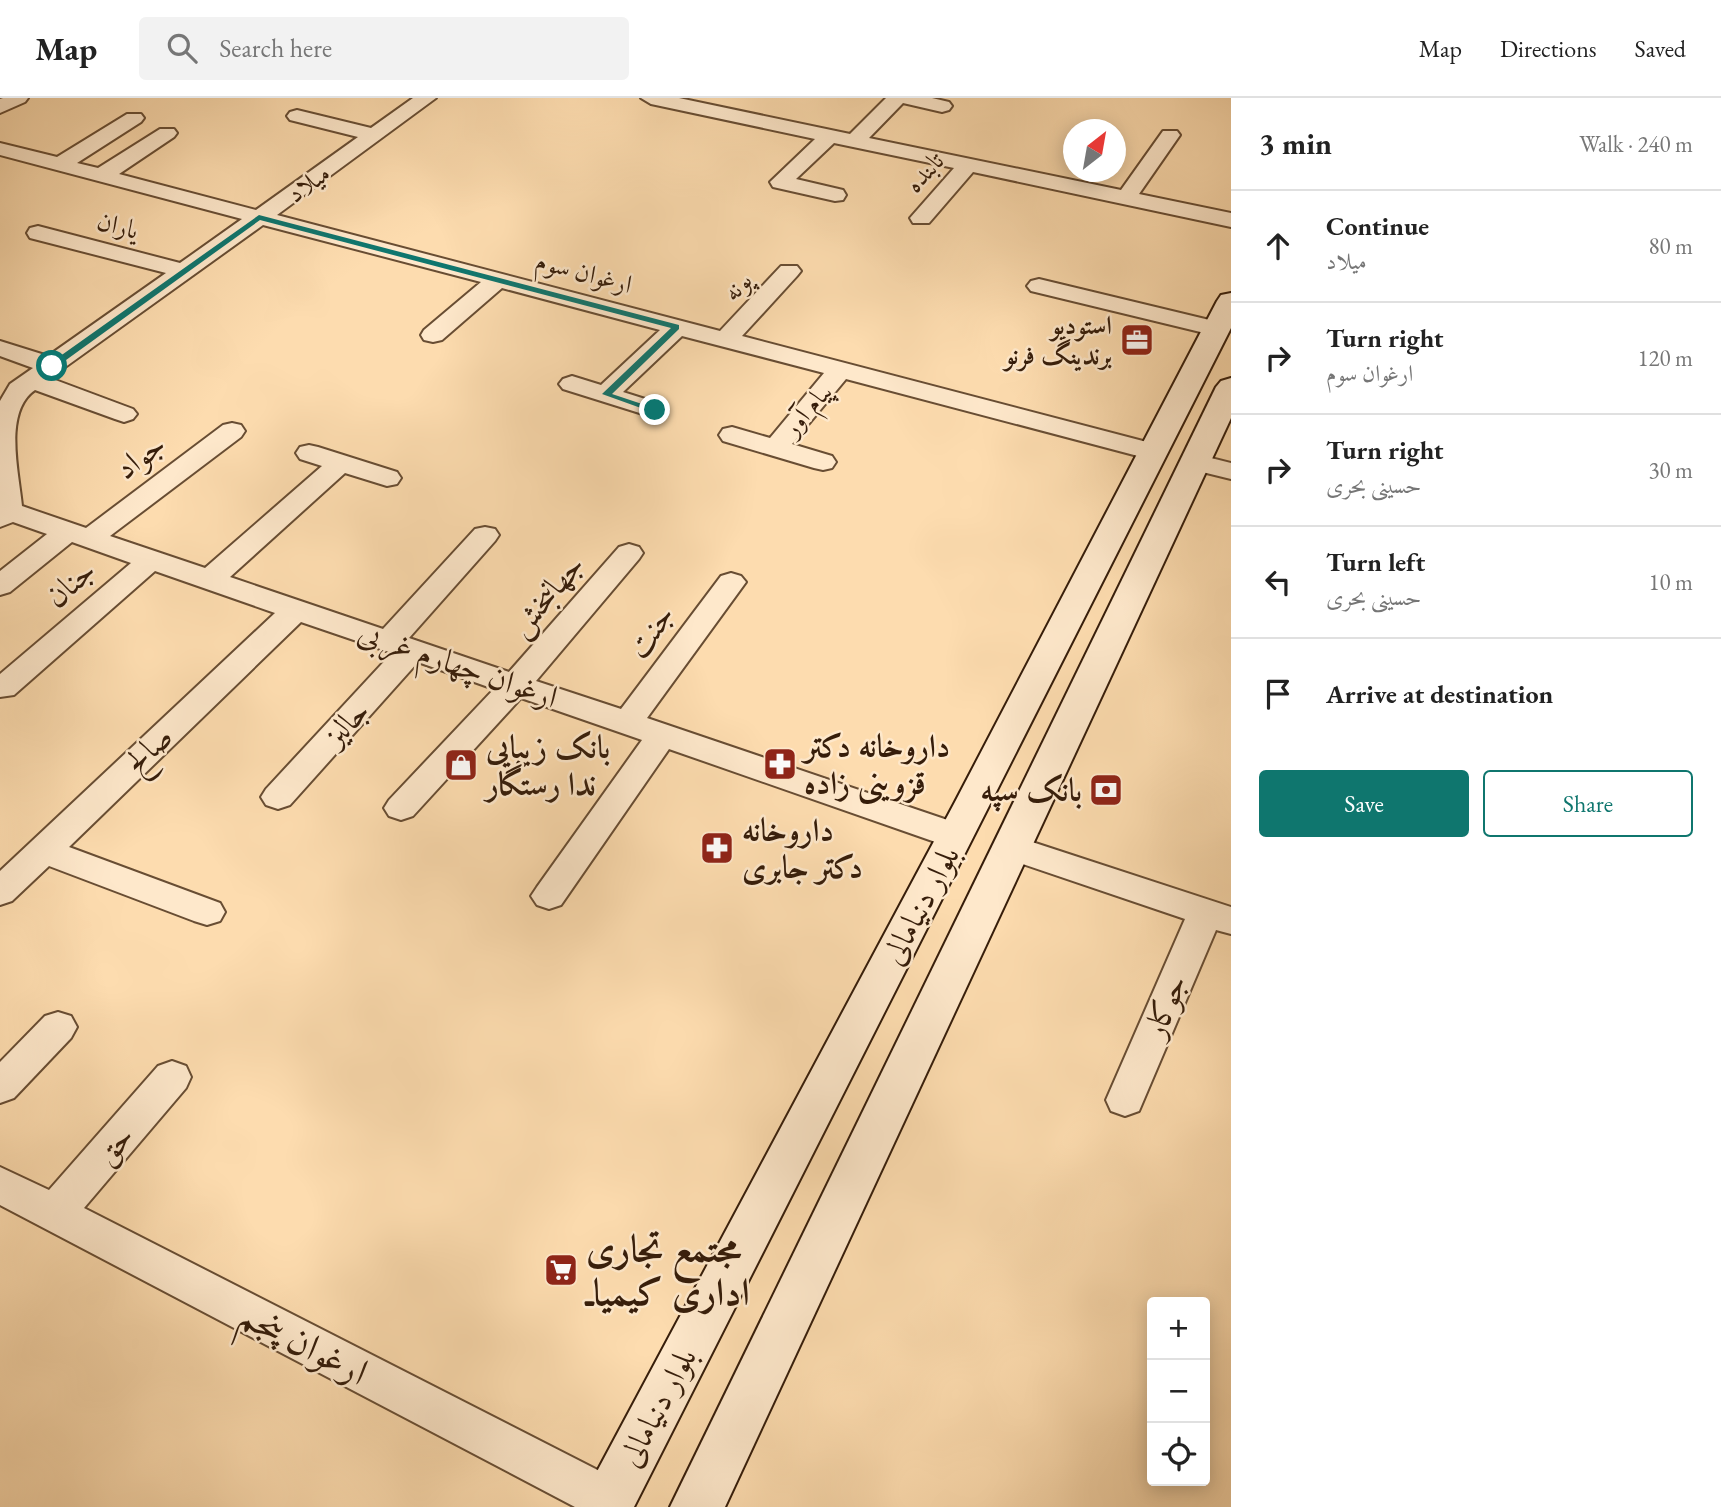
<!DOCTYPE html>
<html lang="en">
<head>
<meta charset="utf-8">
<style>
	body { margin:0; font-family:"EB Garamond",Amiri,serif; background:#f2f2f2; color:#222 }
	.controls { position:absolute; right:21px; bottom:21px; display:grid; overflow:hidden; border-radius:7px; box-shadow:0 4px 18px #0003 }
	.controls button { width:63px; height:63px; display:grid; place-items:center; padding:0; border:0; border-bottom:2px solid #e0e0e0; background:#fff; color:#222; font:35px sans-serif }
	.compass { position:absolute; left:1063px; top:21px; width:63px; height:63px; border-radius:50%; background:#fff; box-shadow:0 4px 18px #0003; rotate:31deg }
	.stop { position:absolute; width:21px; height:21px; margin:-16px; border:5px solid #0f766e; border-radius:50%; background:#fff }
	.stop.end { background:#0f766e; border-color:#fff; box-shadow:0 2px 7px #0008 }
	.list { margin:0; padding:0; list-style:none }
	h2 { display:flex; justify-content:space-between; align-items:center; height:91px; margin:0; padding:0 28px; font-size:30px }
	h2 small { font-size:23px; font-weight:400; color:#767676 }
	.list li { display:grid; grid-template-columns:46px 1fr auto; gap:21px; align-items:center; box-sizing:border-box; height:112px; padding:0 28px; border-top:2px solid #e0e0e0 }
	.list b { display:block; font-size:26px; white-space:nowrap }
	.list p { margin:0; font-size:23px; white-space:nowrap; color:#767676 }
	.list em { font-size:23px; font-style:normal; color:#767676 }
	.actions { display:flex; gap:14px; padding:21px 28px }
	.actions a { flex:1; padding:16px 0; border:2px solid #0f766e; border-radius:7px; text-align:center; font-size:24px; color:#0f766e }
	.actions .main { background:#0f766e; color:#fff }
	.icon { flex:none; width:38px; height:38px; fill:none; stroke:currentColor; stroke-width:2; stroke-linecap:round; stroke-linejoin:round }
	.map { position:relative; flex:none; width:1231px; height:1409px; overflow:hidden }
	header { display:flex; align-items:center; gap:42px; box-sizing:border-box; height:98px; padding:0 35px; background:#fff; border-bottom:2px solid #e0e0e0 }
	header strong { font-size:33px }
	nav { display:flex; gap:38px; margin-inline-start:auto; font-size:24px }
	.search { width:490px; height:63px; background:#f2f2f2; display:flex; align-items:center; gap:18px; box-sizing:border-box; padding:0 24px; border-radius:7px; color:#767676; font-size:26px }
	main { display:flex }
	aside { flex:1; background:#fff }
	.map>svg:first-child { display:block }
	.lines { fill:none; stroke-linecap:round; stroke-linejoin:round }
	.minor-casing { stroke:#684d33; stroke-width:4 }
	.secondary-casing { stroke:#361d0a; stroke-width:4 }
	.minor { fill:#fee8cb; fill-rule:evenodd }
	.secondary { fill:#fee8cb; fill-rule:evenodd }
	.route { fill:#0f766e }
	.labels { text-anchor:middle; stroke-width:5; stroke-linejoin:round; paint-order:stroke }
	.far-street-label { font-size:26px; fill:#361d0a; stroke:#fee8cb }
	.far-poi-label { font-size:26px; font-weight:bold; fill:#361d0a; stroke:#fee8cb; text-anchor:end }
	.street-label { font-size:32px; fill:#361d0a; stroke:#fee8cb }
	.poi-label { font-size:32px; font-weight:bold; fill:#361d0a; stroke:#fee8cb; text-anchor:start }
	.near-poi-label { font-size:38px; font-weight:bold; fill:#361d0a; stroke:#fee8cb; text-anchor:start }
	.near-street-label { font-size:38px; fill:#361d0a; stroke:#fee8cb }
</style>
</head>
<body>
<header>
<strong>Map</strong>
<div class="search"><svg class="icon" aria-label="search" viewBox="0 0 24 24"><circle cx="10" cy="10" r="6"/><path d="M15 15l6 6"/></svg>Search here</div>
<nav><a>Map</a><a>Directions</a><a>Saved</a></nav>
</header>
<main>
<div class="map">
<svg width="1231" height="1409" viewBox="0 0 1231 1409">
	<rect width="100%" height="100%" fill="#fddcaf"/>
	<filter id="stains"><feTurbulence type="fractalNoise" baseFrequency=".00286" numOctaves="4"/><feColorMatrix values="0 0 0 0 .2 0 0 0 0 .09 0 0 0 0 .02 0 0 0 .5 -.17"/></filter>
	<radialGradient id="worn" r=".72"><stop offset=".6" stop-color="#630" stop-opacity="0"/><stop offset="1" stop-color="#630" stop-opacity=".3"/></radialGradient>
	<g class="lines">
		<defs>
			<g id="minor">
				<polygon points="3,0 28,0 25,4 0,15 0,1"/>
				<path d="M 413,0 L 436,0 L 277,117 L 720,233 L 781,168 L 797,168 L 801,173 L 797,178 L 742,238 L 1162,348 L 1166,354 L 1162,360 L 1153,362 L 846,281 L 792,346 L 832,358 L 836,364 L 832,370 L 823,372 L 814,370 L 723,343 L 719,337 L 723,331 L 732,329 L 770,340 L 824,275 L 682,238 L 623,294 L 664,307 L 668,312 L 664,317 L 655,320 L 646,317 L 563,291 L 559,286 L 563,281 L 572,278 L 601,287 L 660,232 L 502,190 L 442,242 L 433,244 L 424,242 L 421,237 L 424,232 L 481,184 L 263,127 L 50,280 L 133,311 L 137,316 L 133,321 L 124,324 L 115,321 L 35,292 C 3,314 19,375 22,408 L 86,430 L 223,327 L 232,325 L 241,327 L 245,333 L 241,339 L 110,438 L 205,470 L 322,368 L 300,361 L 296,355 L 300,349 L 309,347 L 318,349 L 397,374 L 401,380 L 397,386 L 387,388 L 345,375 L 230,479 L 383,531 L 475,431 L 485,429 L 495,431 L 499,437 L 495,443 L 409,540 L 509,574 L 619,449 L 629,446 L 639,449 L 643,455 L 639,461 L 536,583 L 621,611 L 721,478 L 731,475 L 741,478 L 746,484 L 647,620 L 968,729 L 973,738 L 968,747 L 956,750 L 944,747 L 669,651 L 561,807 L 549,811 L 537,807 L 531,798 L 537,789 L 642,642 L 521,600 L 413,718 L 401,722 L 389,718 L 384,710 L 389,702 L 494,591 L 418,564 L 290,707 L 278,711 L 266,707 L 261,699 L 266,691 L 392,555 L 301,524 L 69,749 L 220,805 L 225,814 L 220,823 L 207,827 L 194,823 L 49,768 L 12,803 L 0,807 L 0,773 L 275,515 L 155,473 L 14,597 L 0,599 L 0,576 L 131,465 L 72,444 L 10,494 L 0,497 L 0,473 L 47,436 L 13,424 L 0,429 L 0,303 L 10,286 L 33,270 L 0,258 L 0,243 L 48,258 L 166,175 L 30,140 L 27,135 L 30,130 L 38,128 L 180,165 L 242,121 L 0,57 L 0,45 L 57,59 L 127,16 L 141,16 L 144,20 L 141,24 L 77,65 L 98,70 L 160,31 L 174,31 L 177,35 L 174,39 L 119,76 L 256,112 L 358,39 L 290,22 L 287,18 L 290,14 L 297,12 L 371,30 Z"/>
				<polygon points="641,0 679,0 850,36 886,0 932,0 949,4 952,8 949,12 942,14 903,5 869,40 1121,92 1163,33 1177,33 1180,37 1139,96 1231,115 1231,129 973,74 929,125 913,125 910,120 954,70 834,45 796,81 843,92 846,97 843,102 835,103 773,89 770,84 815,41 651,6"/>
				<polygon points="1039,181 1226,226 1229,231 1226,236 1217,238 1031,193 1027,188 1031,183"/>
				<polygon points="1195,356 1231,365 1231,381 1186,370 1182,364 1186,358"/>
				<polygon points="1011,737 1231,809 1231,836 1216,832 1139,1013 1125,1018 1111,1013 1106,1002 1185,821 999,758 994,749 999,740"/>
				<polygon points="58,914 71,918 77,929 71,940 14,1000 0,1005 0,964 45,918"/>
				<polygon points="172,963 186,968 191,979 186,990 84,1110 625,1386 632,1402 629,1409 575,1409 0,1107 0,1069 49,1092 158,968"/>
			</g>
			<g id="secondary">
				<polygon points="1231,195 1231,230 634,1409 578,1409 955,704 1217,203 1221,197"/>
				<polygon points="1231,280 1231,320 725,1409 670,1409 1216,289 1221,283"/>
			</g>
		</defs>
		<!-- minor casing -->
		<use href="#minor" class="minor-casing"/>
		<!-- secondary casing -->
		<use href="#secondary" class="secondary-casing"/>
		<!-- minor -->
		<use href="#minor" class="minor"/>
		<!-- secondary -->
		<use href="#secondary" class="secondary"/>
	</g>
	<!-- route -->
	<polygon class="route" points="259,117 679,227 679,231 612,296 660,312 652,314 602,296 671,230 260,122 55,270 49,270 49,266"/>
	<!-- icons -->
	<defs>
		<symbol id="office-square" viewBox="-11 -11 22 22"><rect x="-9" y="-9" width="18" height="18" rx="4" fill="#8f2418" stroke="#fee8cb"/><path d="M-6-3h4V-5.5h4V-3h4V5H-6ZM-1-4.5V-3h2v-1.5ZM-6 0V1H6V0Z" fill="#fff"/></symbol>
		<symbol id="pharmacy-square" viewBox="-11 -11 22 22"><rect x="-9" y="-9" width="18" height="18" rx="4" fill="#8f2418" stroke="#fee8cb"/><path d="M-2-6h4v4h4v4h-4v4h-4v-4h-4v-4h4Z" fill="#fff"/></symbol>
		<symbol id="shop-square" viewBox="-11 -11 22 22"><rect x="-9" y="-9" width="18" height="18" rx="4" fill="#8f2418" stroke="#fee8cb"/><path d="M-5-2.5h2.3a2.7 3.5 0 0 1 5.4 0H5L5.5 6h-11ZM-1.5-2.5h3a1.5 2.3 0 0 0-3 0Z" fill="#fff"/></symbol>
		<symbol id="bank-square" viewBox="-11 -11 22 22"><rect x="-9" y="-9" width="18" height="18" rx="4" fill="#8f2418" stroke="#fee8cb"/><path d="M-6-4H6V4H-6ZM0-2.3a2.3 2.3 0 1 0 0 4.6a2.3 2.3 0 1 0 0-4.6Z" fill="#fff"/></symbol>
		<symbol id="supermarket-square" viewBox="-11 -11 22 22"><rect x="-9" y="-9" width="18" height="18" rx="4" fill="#8f2418" stroke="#fee8cb"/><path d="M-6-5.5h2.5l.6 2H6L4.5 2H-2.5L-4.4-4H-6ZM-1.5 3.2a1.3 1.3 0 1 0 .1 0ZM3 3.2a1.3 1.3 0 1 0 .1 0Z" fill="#fff"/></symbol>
	</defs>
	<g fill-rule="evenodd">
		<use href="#office-square" x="1118" y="223" width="38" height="38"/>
		<use href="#pharmacy-square" x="761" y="647" width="38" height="38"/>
		<use href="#shop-square" x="442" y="648" width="38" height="38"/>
		<use href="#bank-square" x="1087" y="673" width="38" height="38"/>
		<use href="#pharmacy-square" x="698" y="731" width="38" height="38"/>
		<use href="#supermarket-square" x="542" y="1153" width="38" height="38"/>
	</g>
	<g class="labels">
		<!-- far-street labels -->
		<g class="far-street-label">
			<text transform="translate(924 74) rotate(-48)" y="9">تابنده</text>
			<text transform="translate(308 85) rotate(-36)" y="9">میلاد</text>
			<text transform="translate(118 127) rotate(15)" y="9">یاران</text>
			<text transform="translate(584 174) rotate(15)" y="9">ارغوان سوم</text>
			<text transform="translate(737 188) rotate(-47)" y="9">پونه</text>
			<text transform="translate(807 311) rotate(-50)" y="9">پیام آور</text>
		</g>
		<!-- far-poi labels -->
		<g class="far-poi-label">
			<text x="1112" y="236">استودیو<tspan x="1112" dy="30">برندینگ فرنو</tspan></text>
		</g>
		<!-- street labels -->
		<g class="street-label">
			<text transform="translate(140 358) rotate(-37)" y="11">جواد</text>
			<text transform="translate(70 485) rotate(-41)" y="11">جنان</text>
			<text transform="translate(546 497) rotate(-49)" y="11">جهانبخش</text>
			<text transform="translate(650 533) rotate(-54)" y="11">جنت</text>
			<text transform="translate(458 566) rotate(19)" y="11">ارغوان چهارم غربی</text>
			<text transform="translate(346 625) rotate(-47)" y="11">جالیز</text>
			<text transform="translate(148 651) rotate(-43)" y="11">صالح</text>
			<text transform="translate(920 807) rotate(-62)" y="11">بلوار دنیامالی</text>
			<text transform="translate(1165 908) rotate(-67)" y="11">جوکار</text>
			<text transform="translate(114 1047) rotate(-49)" y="11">حق</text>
			<text transform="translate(657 1309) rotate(-62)" y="11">بلوار دنیامالی</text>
		</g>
		<!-- poi labels -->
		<g class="poi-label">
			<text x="804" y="659">داروخانه دکتر<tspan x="804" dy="37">قزوینی زاده</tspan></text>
			<text x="486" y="660">بانک زیبایی<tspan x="486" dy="37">ندا رستگار</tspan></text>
			<text x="1082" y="703" text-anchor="end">بانک سپه</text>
			<text x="742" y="743">داروخانه<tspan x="742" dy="37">دکتر جابری</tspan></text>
		</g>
		<!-- near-poi labels -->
		<g class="near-poi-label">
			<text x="586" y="1163">مجتمع تجاری<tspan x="586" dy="44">اداری کیمیاـ</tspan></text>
		</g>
		<!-- near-street labels -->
		<g class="near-street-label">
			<text transform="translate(304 1245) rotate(27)" y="13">ارغوان پنجم</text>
		</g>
	</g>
	<rect width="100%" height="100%" filter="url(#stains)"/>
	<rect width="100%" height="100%" fill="url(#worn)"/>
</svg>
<div class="controls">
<button>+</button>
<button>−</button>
<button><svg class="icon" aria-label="locate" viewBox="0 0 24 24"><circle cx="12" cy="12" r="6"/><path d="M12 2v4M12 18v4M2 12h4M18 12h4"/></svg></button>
</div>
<svg class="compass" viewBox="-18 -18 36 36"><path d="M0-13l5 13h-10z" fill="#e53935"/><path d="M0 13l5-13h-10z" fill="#767676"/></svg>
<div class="stop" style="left:52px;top:268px"></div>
<div class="stop end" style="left:655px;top:312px"></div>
</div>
<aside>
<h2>3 min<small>Walk · 240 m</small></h2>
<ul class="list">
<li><svg class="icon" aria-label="ahead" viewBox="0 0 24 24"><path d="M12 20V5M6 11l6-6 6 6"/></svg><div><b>Continue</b><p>میلاد</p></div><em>80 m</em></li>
<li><svg class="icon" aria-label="right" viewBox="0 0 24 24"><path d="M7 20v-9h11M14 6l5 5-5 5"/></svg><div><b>Turn right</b><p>ارغوان سوم</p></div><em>120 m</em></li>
<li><svg class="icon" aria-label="right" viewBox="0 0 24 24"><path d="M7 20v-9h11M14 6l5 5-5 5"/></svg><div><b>Turn right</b><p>حسینی بحری</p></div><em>30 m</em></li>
<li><svg class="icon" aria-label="left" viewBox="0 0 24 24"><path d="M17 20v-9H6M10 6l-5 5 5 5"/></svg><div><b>Turn left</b><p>حسینی بحری</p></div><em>10 m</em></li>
<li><svg class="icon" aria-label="arrive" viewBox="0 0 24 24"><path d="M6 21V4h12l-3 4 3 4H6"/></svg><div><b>Arrive at destination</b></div></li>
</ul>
<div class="actions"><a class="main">Save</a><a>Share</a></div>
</aside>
</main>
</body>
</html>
